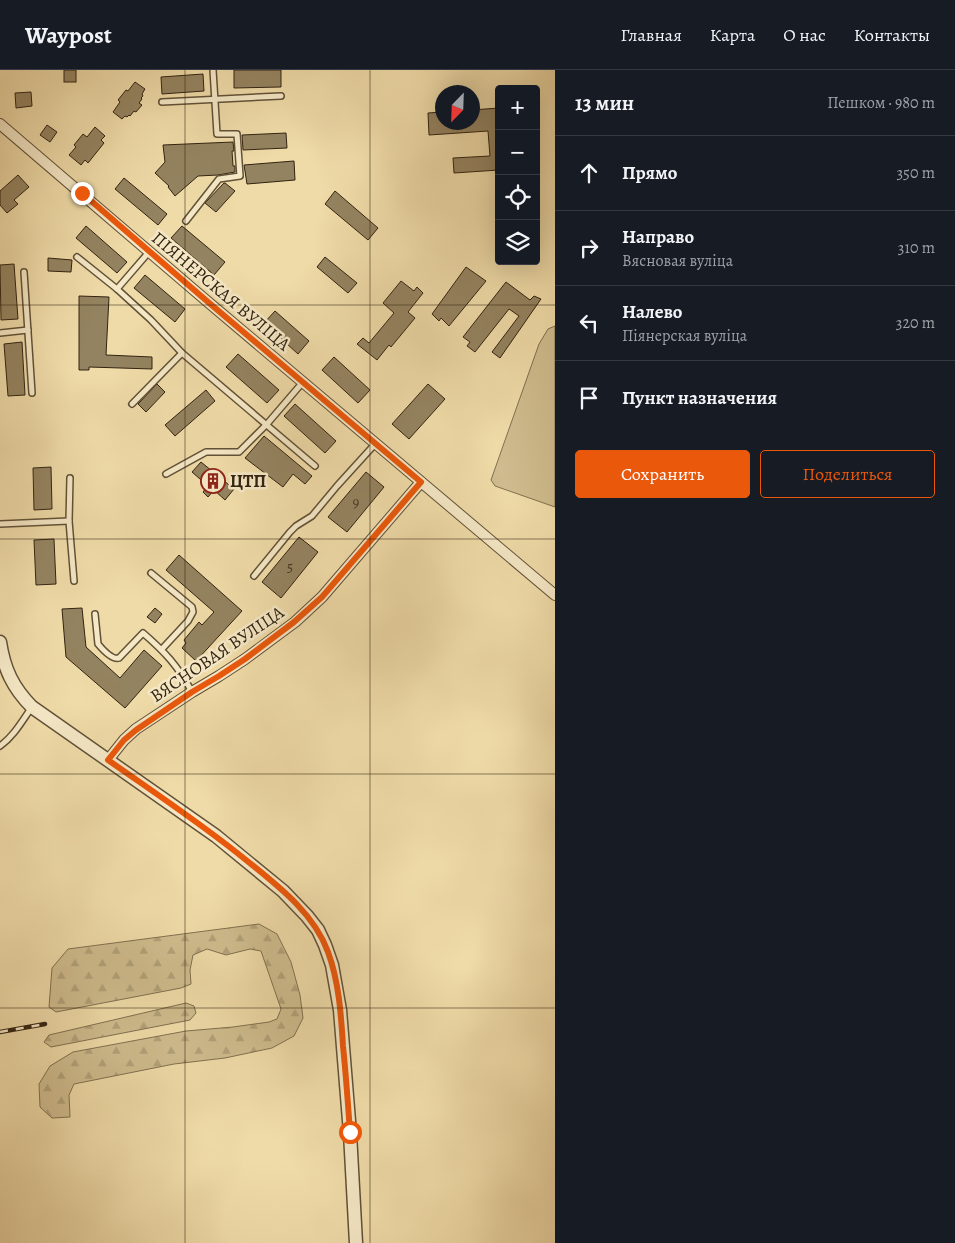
<!DOCTYPE html>
<html lang="ru">
<head>
<meta charset="utf-8">
<style>
	body { margin:0; font-family:Alegreya,serif; background:#20242c; color:#f1f3f6 }
	.controls { position:absolute; right:15px; top:15px; display:grid; overflow:hidden; border-radius:5px; box-shadow:0 5px 20px #0002 }
	.controls button { width:45px; height:45px; display:grid; place-items:center; padding:0; border:0; border-bottom:1px solid #363941; background:#171b24; color:#f1f3f6; font:25px sans-serif }
	.compass { position:absolute; left:435px; top:15px; width:45px; height:45px; border-radius:50%; background:#171b24; box-shadow:0 5px 20px #0002; rotate:203deg }
	.stop { position:absolute; width:15px; height:15px; margin:-11px; border:4px solid #ea580c; border-radius:50%; background:#fff }
	.stop.end { background:#ea580c; border-color:#fff; box-shadow:0 1px 5px #0008 }
	.list { margin:0; padding:0; list-style:none }
	h2 { display:flex; justify-content:space-between; align-items:center; height:65px; margin:0; padding:0 20px; font-size:21px }
	h2 small { font-size:16px; font-weight:400; color:#9ea1a6 }
	.list li { display:grid; grid-template-columns:32px 1fr auto; gap:15px; align-items:center; box-sizing:border-box; height:75px; padding:0 20px; border-top:1px solid #363941 }
	.list b { display:block; font-size:19px; white-space:nowrap }
	.list p { margin:0; font-size:16px; white-space:nowrap; color:#9ea1a6 }
	.list em { font-size:16px; font-style:normal; color:#9ea1a6 }
	.actions { display:flex; gap:10px; padding:15px 20px }
	.actions a { flex:1; padding:11px 0; border:1px solid #ea580c; border-radius:5px; text-align:center; font-size:18px; color:#ea580c }
	.actions .main { background:#ea580c; color:#fff }
	.icon { flex:none; width:28px; height:28px; fill:none; stroke:currentColor; stroke-width:2; stroke-linecap:round; stroke-linejoin:round }
	.map { position:relative; flex:none; width:555px; height:1173px; overflow:hidden }
	header { display:flex; align-items:center; gap:30px; box-sizing:border-box; height:70px; padding:0 25px; background:#171b24; border-bottom:1px solid #363941 }
	header strong { font-size:24px }
	nav { display:flex; gap:28px; margin-inline-start:auto; font-size:18px }
	main { display:flex }
	aside { flex:1; background:#171b24 }
	.map>svg:first-child { display:block }
	.forest { fill:url(#forest-firs); stroke:#807050 }
	.garden { fill:#cfbc8e; stroke:#807050 }
	.building { fill:#948360; stroke:#322311 }
	.lines { fill:none; stroke-linecap:round; stroke-linejoin:round }
	.service-casing { stroke:#615137; stroke-width:8 }
	.minor-casing { stroke:#615137; stroke-width:12 }
	.tertiary-casing { stroke:#615137; stroke-width:15 }
	.service { stroke:#f5e8c6; stroke-width:5 }
	.minor { stroke:#f5e8c6; stroke-width:10 }
	.tertiary { stroke:#f5e8c6; stroke-width:12 }
	.rail-casing { stroke:#322311; stroke-width:4.5 }
	.rail { stroke:#f5e8c6; stroke-width:2.5; stroke-dasharray:8; stroke-linecap:butt }
	.route { stroke:#ea580c; stroke-width:6 }
	.grid { fill:none; stroke:#322311; stroke-width:1; stroke-opacity:0.55 }
	.labels { text-anchor:middle; stroke-width:5; stroke-linejoin:round; paint-order:stroke }
	.number-label { font-size:15px; fill:#4a3b25 }
	.street-label { font-size:18px; fill:#322311; stroke:#f5e8c6 }
	.poi-label { font-size:18px; font-weight:bold; fill:#322311; stroke:#f5e8c6; text-anchor:start }
</style>
</head>
<body>
<header>
<strong>Waypost</strong>
<nav><a>Главная</a><a>Карта</a><a>О нас</a><a>Контакты</a></nav>
</header>
<main>
<div class="map">
<svg width="555" height="1173" viewBox="0 0 555 1173">
	<defs>
		<pattern id="forest-firs" width="22" height="20" patternUnits="userSpaceOnUse" patternTransform="scale(1.25)"><rect width="22" height="20" fill="#cfbc8e"/><path d="M5 1l3.5 6h-7zM16 11l3.5 6h-7z" fill="#b2a179"/></pattern>
	</defs>
	<rect width="100%" height="100%" fill="#efdba8"/>
	<filter id="stains"><feTurbulence type="fractalNoise" baseFrequency=".004" numOctaves="4"/><feColorMatrix values="0 0 0 0 .2 0 0 0 0 .09 0 0 0 0 .02 0 0 0 .5 -.17"/></filter>
	<radialGradient id="worn" r=".72"><stop offset=".6" stop-color="#630" stop-opacity="0"/><stop offset="1" stop-color="#630" stop-opacity=".3"/></radialGradient>
	<!-- forest -->
	<g class="forest">
		<polygon points="259,854 277,864 291,892 300,925 303,948 294,966 272,978 225,988 174,994 74,1014 69,1025 70,1047 52,1048 40,1037 39,1014 50,996 73,982 186,961 233,957 269,952 277,949 281,939 261,881 250,879 226,885 207,879 193,885 190,900 191,914 181,918 56,942 49,937 52,898 68,879"/>
		<polygon points="186,933 194,936 196,943 190,950 51,977 44,972 49,965"/>
	</g>
	<!-- garden -->
	<polygon class="garden" points="555,256 555,437 495,416 491,410 539,274 548,259"/>
	<!-- building -->
	<g class="building">
		<rect x="64" y="0" width="12" height="12"/>
		<polygon points="234,0 281,0 281,17 234,18"/>
		<polygon points="203,4 204,21 162,24 161,7"/>
		<polygon points="135,12 145,19 142,24 143,26 141,28 142,29 139,33 142,35 136,42 134,41 130,46 129,45 127,47 125,46 122,49 113,42 120,32 118,30 126,20 128,21"/>
		<polygon points="31,22 32,36 16,38 15,23"/>
		<polygon points="499,38 499,100 454,103 453,88 490,86 488,61 429,65 428,43 442,42 442,52 472,52 472,40"/>
		<polygon points="47,55 57,62 50,72 40,65"/>
		<polygon points="95,57 105,66 101,70 104,73 88,93 85,90 81,95 69,85 76,77 74,75 83,64 87,67"/>
		<polygon points="286,63 287,78 243,80 242,65"/>
		<polygon points="233,72 234,81 232,81 233,96 235,96 235,102 218,105 198,106 175,126 168,117 169,116 155,103 165,92 163,75"/>
		<polygon points="294,91 295,110 247,114 244,95"/>
		<polygon points="18,105 29,117 14,130 18,134 7,143 0,135 0,121"/>
		<polygon points="124,108 167,144 158,155 115,119"/>
		<polygon points="224,113 225,113 235,121 216,142 205,133"/>
		<polygon points="335,121 378,158 368,170 325,134"/>
		<polygon points="86,156 127,192 117,203 76,168"/>
		<polygon points="182,156 225,192 214,205 171,168"/>
		<polygon points="325,187 357,213 348,223 317,197"/>
		<polygon points="48,188 72,190 71,202 48,201"/>
		<polygon points="14,194 18,249 1,250 0,195"/>
		<polygon points="466,197 486,211 449,256 441,248 439,251 432,244"/>
		<polygon points="145,205 185,239 175,252 134,218"/>
		<polygon points="401,211 414,221 417,217 423,223 408,242 415,248 391,277 389,275 377,290 357,274 363,268 369,273 394,243 383,233"/>
		<polygon points="506,212 530,230 534,226 541,229 500,288 492,282 519,246 509,239 475,282 467,276 470,272 463,267"/>
		<polygon points="79,226 109,227 106,285 152,287 152,299 89,297 89,300 79,300"/>
		<polygon points="275,241 309,271 298,284 264,253"/>
		<polygon points="22,272 25,325 8,326 4,274"/>
		<polygon points="238,284 279,320 267,333 226,297"/>
		<polygon points="334,287 370,320 358,333 322,300"/>
		<polygon points="157,314 165,322 146,342 138,334"/>
		<polygon points="428,314 445,329 409,369 392,354"/>
		<polygon points="206,320 215,331 175,366 165,355"/>
		<polygon points="295,334 336,371 325,383 284,346"/>
		<polygon points="264,366 312,406 305,414 293,404 283,417 245,388"/>
		<polygon points="201,392 234,419 225,430 214,420 208,427 203,422 208,416 192,402"/>
		<polygon points="51,397 52,439 34,440 33,398"/>
		<polygon points="366,402 384,417 347,462 328,447"/>
		<polygon points="299,467 318,482 281,528 262,512"/>
		<polygon points="54,469 56,514 36,515 34,470"/>
		<polygon points="179,485 242,541 196,591 182,578 186,573 184,570 199,552 202,555 214,542 166,500"/>
		<polygon points="82,538 86,577 120,608 144,580 162,596 125,638 66,587 62,539"/>
		<polygon points="155,538 162,544 155,553 147,547"/>
	</g>
	<g class="lines">
		<defs>
			<g id="service">
				<polyline points="162,32 281,26"/>
				<polyline points="186,151 219,109 240,106 237,64 217,64 213,0"/>
				<polyline points="77,187 117,219 151,250 182,283 315,396"/>
				<polyline points="24,202 32,323"/>
				<polyline points="117,219 149,182"/>
				<polyline points="0,263 28,260"/>
				<polyline points="132,334 182,283"/>
				<polyline points="166,404 206,382 239,382 267,354 303,312"/>
				<polyline points="70,408 69,451 74,511"/>
				<polyline points="0,454 69,451"/>
				<polyline points="151,503 192,537 193,542 188,551 162,579"/>
				<polyline points="254,506 290,462 296,456 312,446 337,416 376,373"/>
				<path d="M 95,544 L 98,574 C 103,580 112,590 119,588 L 143,563 C 165,582 178,596 192,622"/>
				<path d="M 0,676 C 14,666 22,651 32,637"/>
			</g>
			<g id="minor">
				<polyline points="0,54 208,232 555,525"/>
				<polyline points="108,690 124,670 136,659 192,622 219,606 245,589 295,552 322,527 421,412"/>
			</g>
			<path id="tertiary" d="M 0,572 C 4,599 13,618 32,637 L 216,766 L 283,821 L 307,846 L 318,860 L 325,875 L 332,895 L 340,940 L 350,1063 L 356,1173"/>
		</defs>
		<!-- service casing -->
		<use href="#service" class="service-casing"/>
		<!-- minor casing -->
		<use href="#minor" class="minor-casing"/>
		<!-- tertiary casing -->
		<use href="#tertiary" class="tertiary-casing"/>
		<!-- service -->
		<use href="#service" class="service"/>
		<!-- minor -->
		<use href="#minor" class="minor"/>
		<!-- tertiary -->
		<use href="#tertiary" class="tertiary"/>
		<defs>
			<polyline id="rail" points="0,962 45,954"/>
		</defs>
		<!-- rail casing -->
		<use href="#rail" class="rail-casing"/>
		<!-- rail -->
		<use href="#rail" class="rail"/>
	</g>
	<g class="lines">
		<!-- route -->
		<path class="route" d="M 82,123 L 208,232 L 421,412 L 322,527 L 294,552 L 245,589 L 219,606 L 192,622 L 136,660 L 124,670 L 108,690 C 155,723 202,754 246,790 C 278,816 314,843 328,882 C 339,912 341,944 343,976 C 346,1005 348,1034 350,1062"/>
	</g>
	<!-- grid -->
	<path class="grid" d="M 185,0 L 185,1173M 370,0 L 370,1173M 0,235 L 555,235M 0,469 L 555,469M 0,704 L 555,704M 0,938 L 555,938"/>
	<!-- icons -->
	<defs>
		<symbol id="building-ring" viewBox="-11 -11 22 22"><circle r="9.5" fill="#f5e8c6" stroke="#8f2418" stroke-width="1.5"/><path d="M-4-6H4V6H1V3H-1V6H-4ZM-2.5-4.3h1.7v1.8h-1.7ZM.8-4.3h1.7v1.8H.8ZM-2.5-1h1.7V.8h-1.7ZM.8-1h1.7V.8H.8Z" fill="#8f2418"/></symbol>
	</defs>
	<g fill-rule="evenodd">
		<use href="#building-ring" x="199" y="397" width="28" height="28"/>
	</g>
	<g class="labels">
		<!-- number labels -->
		<g class="number-label">
			<text x="356" y="437">9</text>
			<text x="290" y="502">5</text>
		</g>
		<!-- street labels -->
		<g class="street-label">
			<text transform="translate(221 221) rotate(40)" y="6">ПІЯНЕРСКАЯ ВУЛІЦА</text>
			<text transform="translate(217 584) rotate(-34)" y="6">ВЯСНОВАЯ ВУЛІЦА</text>
		</g>
		<!-- poi labels -->
		<g class="poi-label">
			<text x="230" y="417">ЦТП</text>
		</g>
	</g>
	<rect width="100%" height="100%" filter="url(#stains)"/>
	<rect width="100%" height="100%" fill="url(#worn)"/>
</svg>
<div class="controls">
<button>+</button>
<button>−</button>
<button><svg class="icon" aria-label="locate" viewBox="0 0 24 24"><circle cx="12" cy="12" r="6"/><path d="M12 2v4M12 18v4M2 12h4M18 12h4"/></svg></button>
<button><svg class="icon" aria-label="layers" viewBox="0 0 24 24"><path d="M12 4l9 5-9 5-9-5zM3 14l9 5 9-5"/></svg></button>
</div>
<svg class="compass" viewBox="-18 -18 36 36"><path d="M0-13l5 13h-10z" fill="#e53935"/><path d="M0 13l5-13h-10z" fill="#9ea1a6"/></svg>
<div class="stop" style="left:350px;top:1062px"></div>
<div class="stop end" style="left:82px;top:123px"></div>
</div>
<aside>
<h2>13 мин<small>Пешком · 980 m</small></h2>
<ul class="list">
<li><svg class="icon" aria-label="ahead" viewBox="0 0 24 24"><path d="M12 20V5M6 11l6-6 6 6"/></svg><div><b>Прямо</b></div><em>350 m</em></li>
<li><svg class="icon" aria-label="right" viewBox="0 0 24 24"><path d="M7 20v-9h11M14 6l5 5-5 5"/></svg><div><b>Направо</b><p>Вясновая вуліца</p></div><em>310 m</em></li>
<li><svg class="icon" aria-label="left" viewBox="0 0 24 24"><path d="M17 20v-9H6M10 6l-5 5 5 5"/></svg><div><b>Налево</b><p>Піянерская вуліца</p></div><em>320 m</em></li>
<li><svg class="icon" aria-label="arrive" viewBox="0 0 24 24"><path d="M6 21V4h12l-3 4 3 4H6"/></svg><div><b>Пункт назначения</b></div></li>
</ul>
<div class="actions"><a class="main">Сохранить</a><a>Поделиться</a></div>
</aside>
</main>
</body>
</html>
